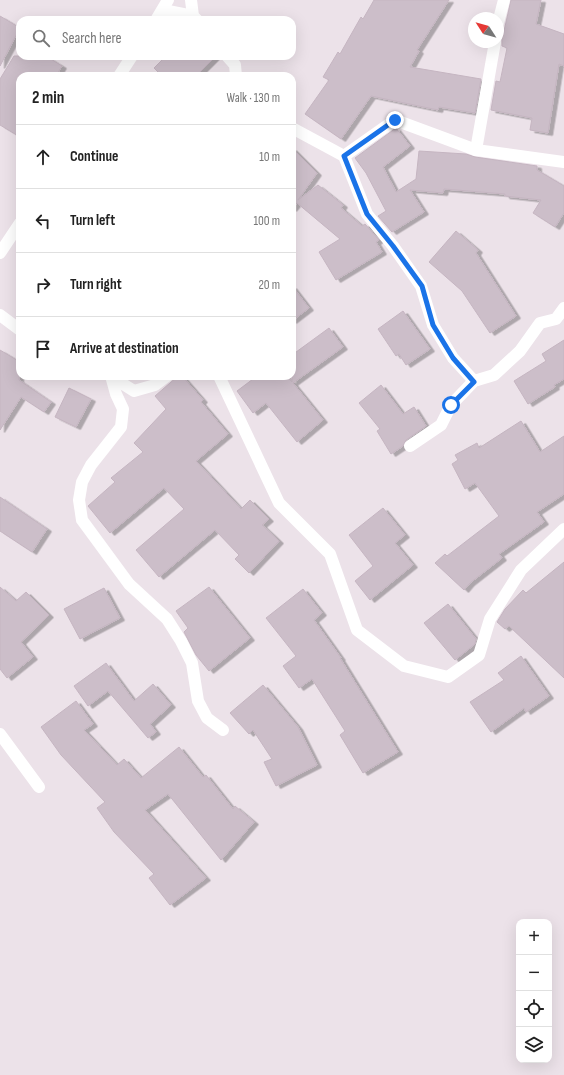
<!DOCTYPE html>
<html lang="en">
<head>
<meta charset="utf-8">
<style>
	body { margin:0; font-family:"Sofia Sans Condensed",sans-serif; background:#f6f6f6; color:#222 }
	.controls { position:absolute; right:12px; bottom:12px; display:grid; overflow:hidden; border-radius:8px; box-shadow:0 4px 16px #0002 }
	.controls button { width:36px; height:36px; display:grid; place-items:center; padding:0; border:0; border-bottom:1px solid #e0e0e0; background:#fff; color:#222; font:20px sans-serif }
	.compass { position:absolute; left:468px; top:12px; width:36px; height:36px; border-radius:50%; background:#fff; box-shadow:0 4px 16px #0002; rotate:306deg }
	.stop { position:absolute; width:12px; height:12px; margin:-9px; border:3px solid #1a73e8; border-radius:50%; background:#fff }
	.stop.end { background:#1a73e8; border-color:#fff; box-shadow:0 1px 4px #0008 }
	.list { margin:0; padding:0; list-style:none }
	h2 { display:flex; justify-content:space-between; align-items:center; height:52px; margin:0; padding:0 16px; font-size:17px }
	h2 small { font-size:13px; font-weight:400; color:#767676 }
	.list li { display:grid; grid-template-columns:26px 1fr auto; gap:12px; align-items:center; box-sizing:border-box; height:64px; padding:0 16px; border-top:1px solid #e0e0e0 }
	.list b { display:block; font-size:15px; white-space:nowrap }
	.list em { font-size:13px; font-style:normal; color:#767676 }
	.icon { flex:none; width:22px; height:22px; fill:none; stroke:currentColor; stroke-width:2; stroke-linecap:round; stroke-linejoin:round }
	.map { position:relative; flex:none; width:564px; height:1075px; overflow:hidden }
	.search { position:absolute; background:#fff; box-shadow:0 4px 16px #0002; left:16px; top:16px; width:280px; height:44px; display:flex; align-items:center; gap:10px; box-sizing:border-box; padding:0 14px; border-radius:12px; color:#767676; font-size:15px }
	.panel { position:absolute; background:#fff; box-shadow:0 4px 16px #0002; left:16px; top:72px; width:280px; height:308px; border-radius:12px }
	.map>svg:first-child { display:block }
	.building { fill:#ccbec9; stroke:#c5b5c1; filter:url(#shadow) }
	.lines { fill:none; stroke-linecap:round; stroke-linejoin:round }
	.minor { stroke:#fff; stroke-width:12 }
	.route { stroke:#1a73e8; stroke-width:5 }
</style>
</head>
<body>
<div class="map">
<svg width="564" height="1075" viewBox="0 0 564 1075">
	<defs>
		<filter id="shadow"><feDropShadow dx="4.5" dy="2.5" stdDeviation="0" flood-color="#0004"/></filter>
	</defs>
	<rect width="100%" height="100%" fill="#ece2e9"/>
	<!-- building -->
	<g class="building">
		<polygon points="374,0 449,0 417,50 419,51 410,67 481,79 475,113 439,107 438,110 371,96 341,139 305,114 329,80 323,77 338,52 340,54 361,17 363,19"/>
		<polygon points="511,0 541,0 536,24 564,34 564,66 559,64 548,133 530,130 532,118 491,110 496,81 500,82 507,48 502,46 502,40"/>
		<polygon points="0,16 20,28 0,66"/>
		<polygon points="14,56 46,56 62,66 56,76 20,76 20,137 0,125 0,79"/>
		<polygon points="166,56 216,56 196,76 162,76 154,68"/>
		<polygon points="396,128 410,146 383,167 396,192 416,179 419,151 466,154 475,157 537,166 537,170 564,186 564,213 555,227 533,213 541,200 505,196 505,194 444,189 443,193 410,190 424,212 392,232 378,216 386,211 366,173 355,158"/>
		<polygon points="292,148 317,173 298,200 318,185 343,205 341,208 362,226 365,224 379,240 376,242 382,252 336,280 319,252 340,239 297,203 292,209"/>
		<polygon points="456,231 478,250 476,253 516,316 490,333 462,291 429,262"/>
		<polygon points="292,286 309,308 292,321"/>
		<polygon points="403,311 430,349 406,365 399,354 396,356 378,329"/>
		<polygon points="329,328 343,347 293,383 323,420 297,442 266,403 253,413 237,391 257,376 287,376 292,382 292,355"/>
		<polygon points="564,340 564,379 554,385 555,387 528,404 514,381 546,361 542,354"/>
		<polygon points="0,350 20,362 19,380 51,402 44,412 21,397 0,430"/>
		<polygon points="178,376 182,376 203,400 201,402 228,434 196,461 241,509 250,500 269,519 262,525 279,541 249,573 235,559 239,555 215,530 159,577 136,550 184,509 164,488 110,533 88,506 115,482 111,478 143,452 134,443 166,409 155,396"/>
		<polygon points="381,385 403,414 414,407 426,426 406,440 403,446 391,454 377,431 380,429 359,403"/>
		<polygon points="69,388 91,399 76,427 55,417"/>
		<polygon points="521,421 540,452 564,436 564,494 537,512 544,522 499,554 502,558 470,583 464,590 435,563 445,554 447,556 499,516 475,483 465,489 452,464 458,460 455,455 477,443 479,448"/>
		<polygon points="0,497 47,529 32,552 0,531"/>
		<polygon points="383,508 405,535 395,543 413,565 370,600 355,581 373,566 349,535"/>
		<polygon points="564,562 564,678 509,626 505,629 497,622 505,609 523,590 526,593"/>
		<polygon points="0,587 16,601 26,592 49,615 21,642 33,657 7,678 0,669"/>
		<polygon points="209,587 250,638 209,671 196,655 184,632 188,628 176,611"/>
		<polygon points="104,588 120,618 80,639 64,609"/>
		<polygon points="303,589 322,613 314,620 341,658 340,658 398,752 363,773 340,735 345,731 312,679 299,688 283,666 296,656 266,618"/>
		<polygon points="448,604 476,639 475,644 455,660 424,623"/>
		<polygon points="521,656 549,696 526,712 524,708 491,732 470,702 504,680 498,673"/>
		<polygon points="106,663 134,701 153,684 171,705 150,724 156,732 148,738 108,691 88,706 74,686"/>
		<polygon points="263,685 298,727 317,765 276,786 264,762 272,759 253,730 249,734 230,713"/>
		<polygon points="76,701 93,724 84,730 117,765 124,759 141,778 179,747 203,777 206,775 233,809 235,806 254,822 221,860 168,794 145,810 206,878 170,905 149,878 154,874 114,832 97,808 105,802 61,755 41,727"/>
	</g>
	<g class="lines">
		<!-- minor -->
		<g class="minor">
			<polyline points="191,0 193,16 197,20"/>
			<polyline points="163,10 193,16"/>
			<polyline points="156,20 168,0"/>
			<polyline points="498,23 504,0"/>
			<polyline points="227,56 235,65 236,76"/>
			<polyline points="119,76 132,56"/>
			<polyline points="292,128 344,156 367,214 393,246 421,286 433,325 453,358 474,381"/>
			<polyline points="476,150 495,42"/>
			<polyline points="344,156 395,120 476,150 564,162"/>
			<polyline points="0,253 20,223"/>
			<polyline points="0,315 20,330"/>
			<polyline points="111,376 116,394 123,409 121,427 91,465 82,482 79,500 82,520 129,584 167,619 181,641 192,663 198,701 207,718 223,730"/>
			<polyline points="219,376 279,503 330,554 357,630 404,666 448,677 479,655 490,619 521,570 564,529"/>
			<polyline points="112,377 134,391 155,385 167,376"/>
			<polyline points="410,446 441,425 451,405 474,381 494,375 520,351 540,323 556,319 564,308"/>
			<polyline points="0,734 39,787"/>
		</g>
	</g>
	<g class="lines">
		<!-- route -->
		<polyline class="route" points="395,120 344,156 367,214 393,246 422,286 433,325 453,358 474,382 451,405"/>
	</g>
</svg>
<div class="controls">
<button>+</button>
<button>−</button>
<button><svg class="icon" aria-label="locate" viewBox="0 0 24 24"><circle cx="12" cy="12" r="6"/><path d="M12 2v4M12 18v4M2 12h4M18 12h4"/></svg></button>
<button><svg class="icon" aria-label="layers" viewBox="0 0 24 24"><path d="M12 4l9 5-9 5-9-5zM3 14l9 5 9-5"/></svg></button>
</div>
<svg class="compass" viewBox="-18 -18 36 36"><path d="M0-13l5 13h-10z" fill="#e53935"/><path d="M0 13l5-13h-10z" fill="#767676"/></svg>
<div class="stop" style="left:451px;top:405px"></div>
<div class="stop end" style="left:395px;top:120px"></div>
<div class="search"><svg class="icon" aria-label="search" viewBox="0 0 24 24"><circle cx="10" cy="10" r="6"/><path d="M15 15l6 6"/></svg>Search here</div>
<section class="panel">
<h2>2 min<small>Walk · 130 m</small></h2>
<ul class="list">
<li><svg class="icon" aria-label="ahead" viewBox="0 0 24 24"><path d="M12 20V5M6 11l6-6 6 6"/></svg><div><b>Continue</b></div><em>10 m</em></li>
<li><svg class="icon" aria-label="left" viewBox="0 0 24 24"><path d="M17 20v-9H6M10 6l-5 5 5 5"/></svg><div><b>Turn left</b></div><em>100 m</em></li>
<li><svg class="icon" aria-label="right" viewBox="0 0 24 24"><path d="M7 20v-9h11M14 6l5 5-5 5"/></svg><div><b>Turn right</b></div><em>20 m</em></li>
<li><svg class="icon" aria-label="arrive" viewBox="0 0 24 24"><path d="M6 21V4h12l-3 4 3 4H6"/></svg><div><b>Arrive at destination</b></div></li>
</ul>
</section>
</div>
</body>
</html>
